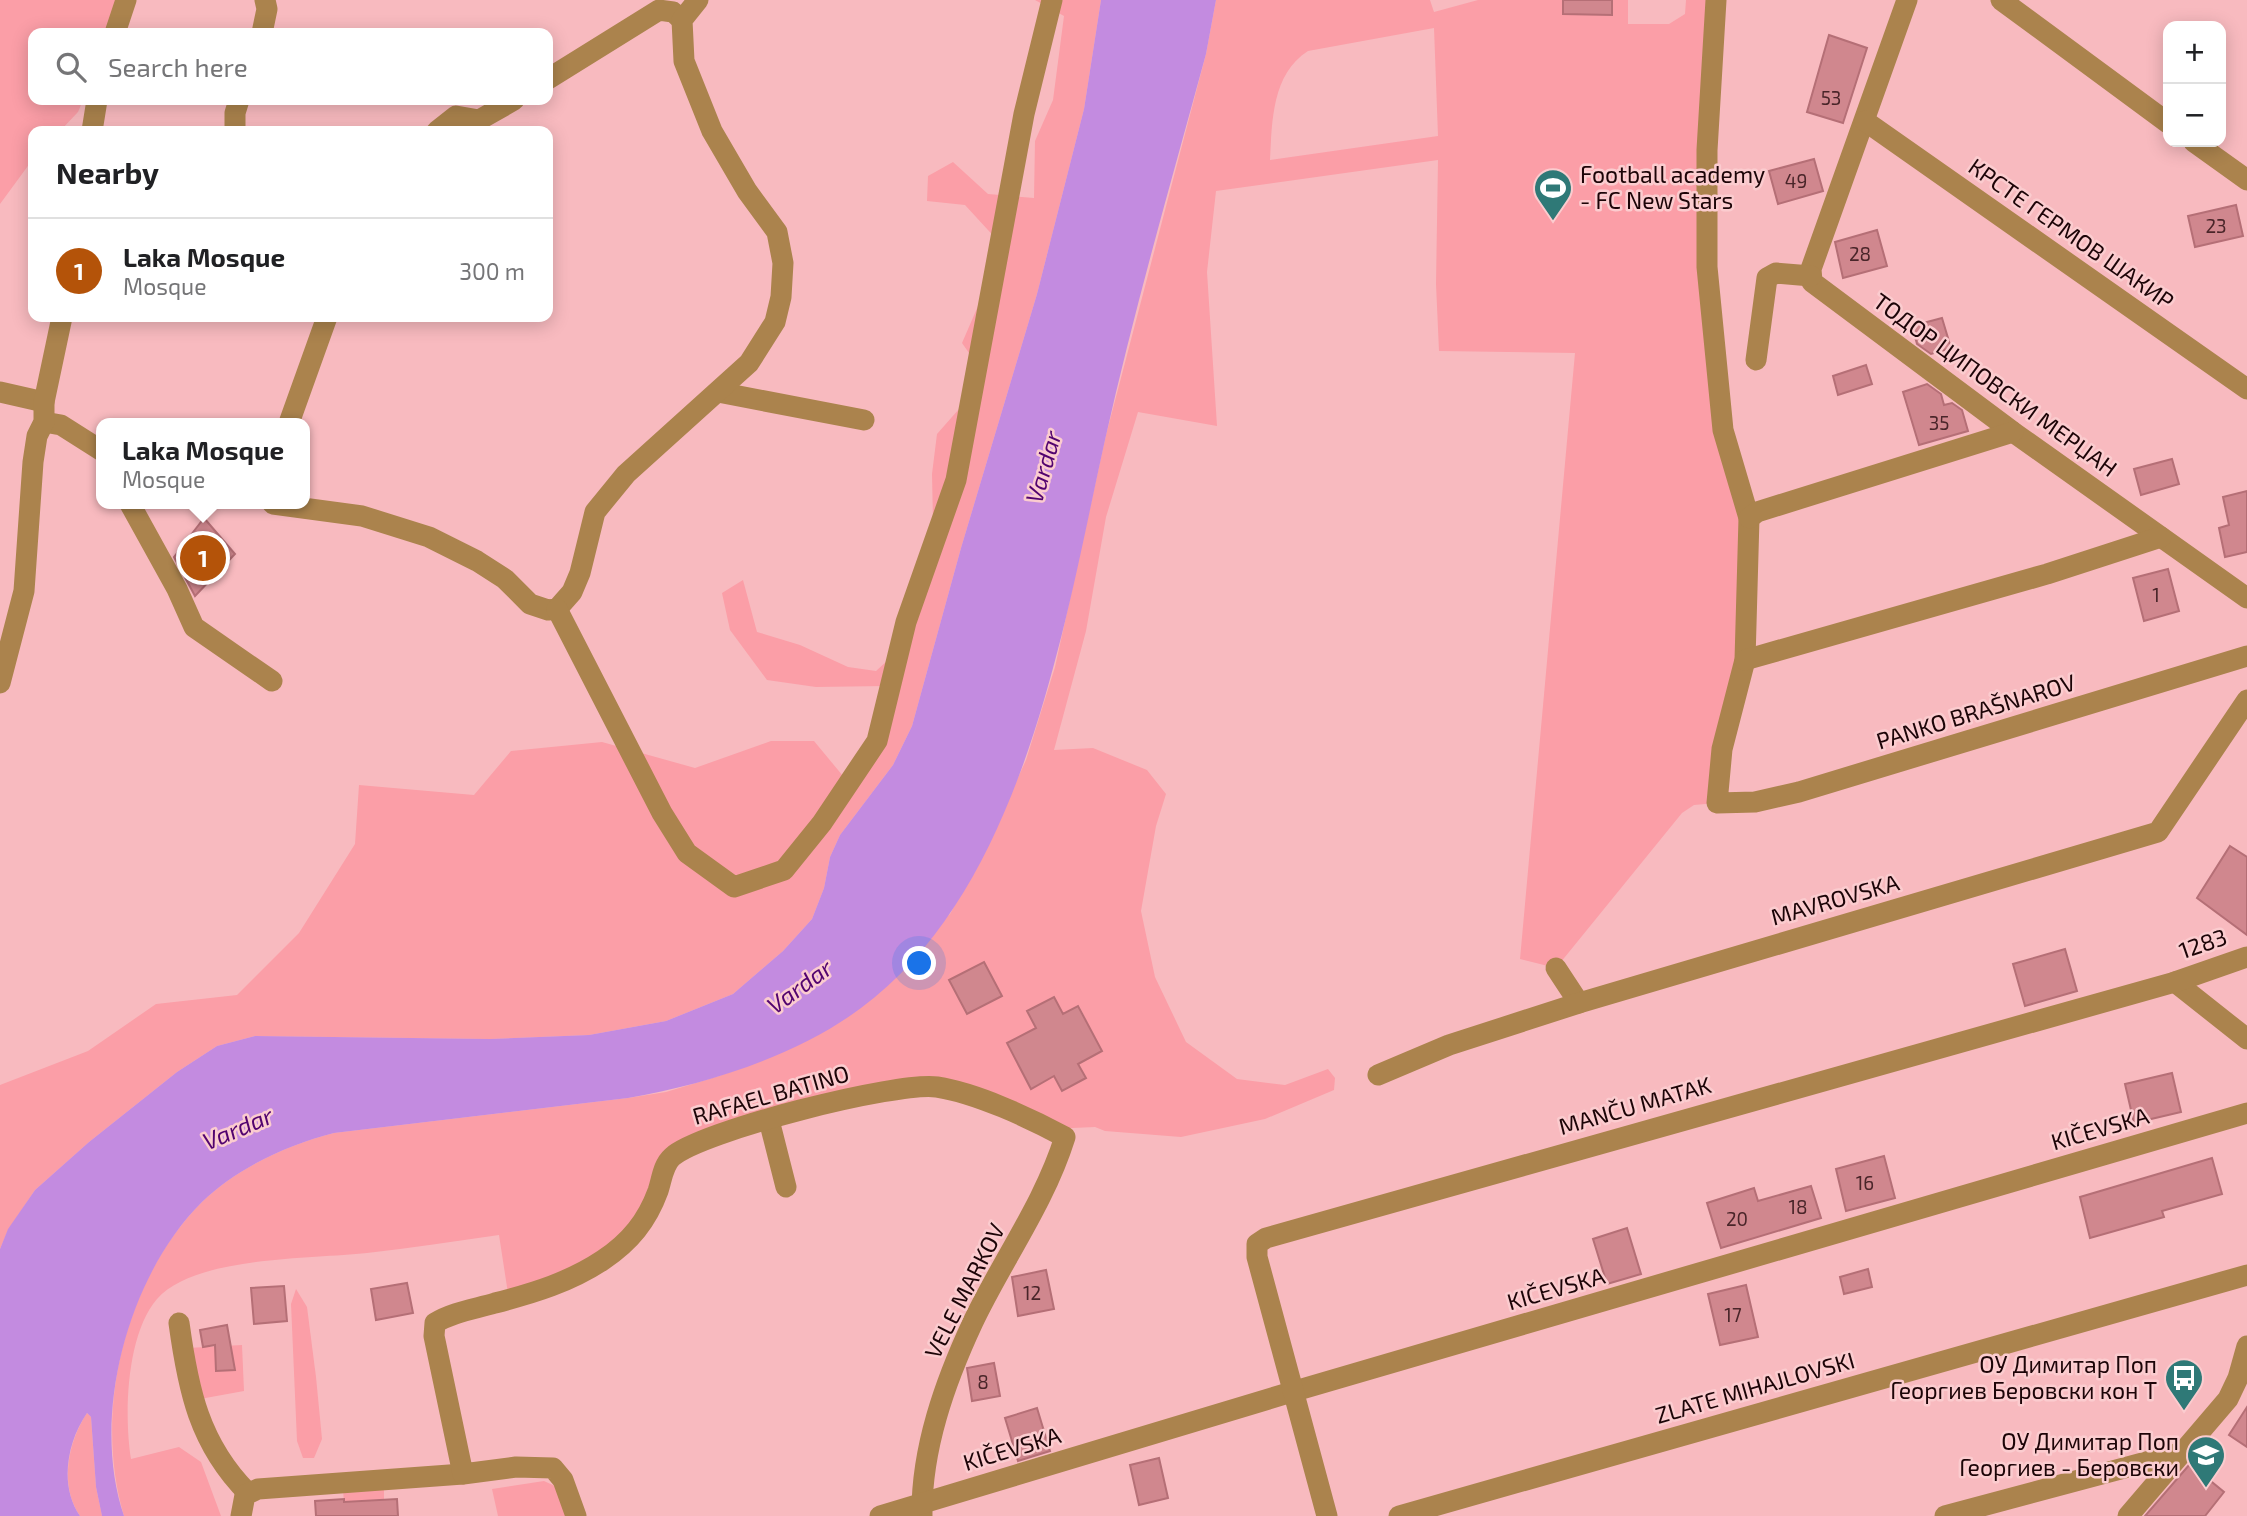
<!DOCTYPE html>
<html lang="en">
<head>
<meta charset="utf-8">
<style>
	body { margin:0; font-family:"Exo 2",sans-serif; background:#f2f2f2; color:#202124 }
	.controls { position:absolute; right:21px; top:21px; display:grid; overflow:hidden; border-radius:14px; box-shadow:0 4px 18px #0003 }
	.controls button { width:63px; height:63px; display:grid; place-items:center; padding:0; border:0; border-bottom:2px solid #e0e0e0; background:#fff; color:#202124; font:35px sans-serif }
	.you { position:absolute; left:920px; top:964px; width:24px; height:24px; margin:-18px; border:5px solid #fff; border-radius:50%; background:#1a73e8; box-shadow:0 0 0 10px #1a73e833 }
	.badge { display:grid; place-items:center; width:46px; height:46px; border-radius:50%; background:#b45309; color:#fff; font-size:23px; font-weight:700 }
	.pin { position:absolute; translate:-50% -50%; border:4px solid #fff; box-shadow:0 2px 7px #0006 }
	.popup { position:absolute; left:96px; top:418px; width:214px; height:91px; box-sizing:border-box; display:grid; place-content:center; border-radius:14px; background:#fff; filter:drop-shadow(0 2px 5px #0005); font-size:23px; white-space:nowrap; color:#757577 }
	.popup b { font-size:26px; color:#202124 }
	.popup::after { content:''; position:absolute; left:50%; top:100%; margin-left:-14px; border:14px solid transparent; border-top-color:#fff }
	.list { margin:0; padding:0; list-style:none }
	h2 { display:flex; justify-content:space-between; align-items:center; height:91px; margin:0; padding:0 28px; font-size:30px }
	h2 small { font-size:23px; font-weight:400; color:#757577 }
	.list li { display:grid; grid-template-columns:46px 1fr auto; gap:21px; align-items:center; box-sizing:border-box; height:105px; padding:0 28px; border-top:2px solid #e0e0e0 }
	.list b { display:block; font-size:26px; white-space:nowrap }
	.list p { margin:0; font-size:23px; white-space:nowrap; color:#757577 }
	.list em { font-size:23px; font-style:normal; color:#757577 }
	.icon { flex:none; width:38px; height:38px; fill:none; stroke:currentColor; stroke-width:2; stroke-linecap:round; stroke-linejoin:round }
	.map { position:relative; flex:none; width:2247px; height:1516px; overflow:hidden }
	.search { position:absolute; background:#fff; box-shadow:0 4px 18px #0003; left:28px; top:28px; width:525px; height:77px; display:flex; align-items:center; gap:18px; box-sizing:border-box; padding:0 24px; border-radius:14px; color:#757577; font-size:26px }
	.panel { position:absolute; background:#fff; box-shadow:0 4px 18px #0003; left:28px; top:126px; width:525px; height:196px; border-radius:14px }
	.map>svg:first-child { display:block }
	.green { fill:#fb9ea7; fill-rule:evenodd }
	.water { fill:#c38be0 }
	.building { fill:#d0878e; stroke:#b56f76; stroke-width:2 }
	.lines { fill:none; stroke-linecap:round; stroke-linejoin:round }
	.minor { stroke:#ab834d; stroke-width:21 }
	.labels { text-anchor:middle; stroke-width:5; stroke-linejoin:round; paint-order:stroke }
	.number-label { font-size:19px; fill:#492529 }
	.poi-label { font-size:23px; fill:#1c0407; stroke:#fbcccf; text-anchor:end }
	.street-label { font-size:23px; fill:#1c0407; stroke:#fbcccf }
	.water-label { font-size:24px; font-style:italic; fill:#52036f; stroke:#fbcccf }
</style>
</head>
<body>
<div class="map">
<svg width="2247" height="1516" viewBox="0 0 2247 1516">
	<rect width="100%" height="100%" fill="#f8babf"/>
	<!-- green -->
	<g class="green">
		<polygon points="0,0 119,0 107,33 33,33 33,100 83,100 78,112 60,131 33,131 33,159 0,204"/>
		<polygon points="1035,0 1101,0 1084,109 1037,294 961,548 912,726 893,765 840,835 830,857 824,888 812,919 783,951 733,994 666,1021 589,1035 490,1039 255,1036 217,1046 177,1072 89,1142 35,1190 8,1230 0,1249 0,1085 88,1051 156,1004 237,995 299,933 355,844 359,785 474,795 511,751 602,742 695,768 771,741 814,741 843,776 879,721 886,686 816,687 767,680 730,630 722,593 743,580 757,632 800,645 848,667 876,671 912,638 933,522 932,474 937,434 959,409 983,373 962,343 991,276 999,242 965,205 927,201 928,176 953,162 988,194 1034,198 1035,141 1053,100 1064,16"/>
		<path d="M 1216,0 L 1430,0 L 1434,12 L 1478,0 L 1628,0 L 1628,24 L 1669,24 L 1685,14 L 1686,0 L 1716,0 L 1716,357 L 1749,518 L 1746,612 L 1717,803 L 1694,805 L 1682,813 L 1556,968 L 1520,959 L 1575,353 L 1439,351 L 1436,284 L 1438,160 L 1216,191 L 1207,272 L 1217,426 L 1138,412 L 1106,517 L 1086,631 L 1054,750 L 1093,748 L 1147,770 L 1166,794 L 1156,826 L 1141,911 L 1155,977 L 1186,1042 L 1237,1079 L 1285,1085 L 1328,1069 L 1335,1078 L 1334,1090 L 1265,1119 L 1181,1137 L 1105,1131 L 1095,1127 L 1050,1129 L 936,1087 L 688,1147 L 635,1233 L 509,1300 L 499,1235 C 455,1241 411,1248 367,1253 C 312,1259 194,1256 157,1299 C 126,1335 124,1416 131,1459 L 179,1447 L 201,1462 L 221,1516 L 124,1516 C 93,1412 124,1280 202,1202 C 237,1168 287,1145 334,1133 L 628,1098 L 666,1092 L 719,1076 L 791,1048 L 950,914 L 985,850 L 1026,760 L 1055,667 L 1106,435 L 1206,54 ZM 1434,28 L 1438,136 L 1270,160 C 1272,121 1272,74 1308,51 ZM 984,962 L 1002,996 L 967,1014 L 949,980 ZM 1054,998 L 1063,1014 L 1079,1006 L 1102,1051 L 1078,1064 L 1086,1078 L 1062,1091 L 1054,1076 L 1031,1088 L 1008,1043 L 1036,1028 Z"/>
		<polygon points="296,1289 307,1307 316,1377 322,1439 314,1458 303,1458 297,1441 291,1304"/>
		<polygon points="242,1345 244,1391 200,1399 188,1348"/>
		<path d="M 87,1413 L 91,1417 L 96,1487 L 102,1516 L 80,1516 C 59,1485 68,1442 87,1413 Z"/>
		<polygon points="544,1481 555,1486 567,1516 498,1516 492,1489"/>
		<polygon points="384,1488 384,1500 345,1516 343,1489"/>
	</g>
	<!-- water -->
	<path class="water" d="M 1101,0 L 1216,0 L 1206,54 C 1171,182 1134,310 1105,440 C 1064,625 1024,888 861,1008 C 797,1056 705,1085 628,1098 L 334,1133 C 287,1145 237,1168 202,1202 C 128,1275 90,1417 124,1516 L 102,1516 L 96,1487 L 91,1417 L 87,1413 C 67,1442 59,1486 80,1516 L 0,1516 L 0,1249 L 8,1229 L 35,1190 L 89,1142 L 177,1072 L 217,1046 L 255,1036 L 490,1039 L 589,1035 L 666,1021 L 733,994 L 783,951 L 812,919 L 824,888 L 830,857 L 840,835 L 893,765 L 912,726 L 961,548 L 1037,294 L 1084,109 Z"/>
	<!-- building -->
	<g class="building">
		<polygon points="1563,0 1612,0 1612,15 1563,14"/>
		<polygon points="1829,35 1867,48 1843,123 1807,112"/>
		<polygon points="1814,159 1823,191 1778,204 1769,171"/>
		<polygon points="2236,205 2243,236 2195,247 2188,216"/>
		<polygon points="1877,230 1887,266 1843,278 1835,242"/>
		<polygon points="1942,318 1951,348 1931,354 1917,344 1912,326"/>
		<polygon points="1866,365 1872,384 1838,395 1833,376"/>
		<polygon points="1927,384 1941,394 1944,405 1952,403 1962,410 1968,431 1919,445 1903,392"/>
		<polygon points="2172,459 2179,484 2141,495 2134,469"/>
		<polygon points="2247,491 2247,552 2225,557 2219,528 2229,525 2223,497"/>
		<polygon points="204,518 235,554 195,596 174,557"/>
		<polygon points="2168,569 2179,611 2144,621 2133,578"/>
		<polygon points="2230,846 2247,857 2247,935 2197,898"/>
		<polygon points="2065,949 2077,991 2025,1006 2013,964"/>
		<polygon points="984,962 1002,996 967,1014 949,980"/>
		<polygon points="1054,997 1063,1014 1078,1006 1102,1051 1078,1064 1086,1078 1062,1091 1054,1076 1031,1089 1007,1043 1036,1028 1027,1011"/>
		<polygon points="2172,1073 2181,1112 2134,1123 2125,1084"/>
		<polygon points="1884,1156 1895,1198 1846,1211 1836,1169"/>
		<polygon points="2212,1158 2222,1194 2162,1211 2164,1217 2090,1238 2080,1197"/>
		<polygon points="1811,1186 1821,1218 1721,1248 1707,1203 1754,1188 1758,1201"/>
		<polygon points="1627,1228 1641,1274 1607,1284 1593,1239"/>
		<polygon points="1868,1269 1872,1287 1844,1294 1840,1277"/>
		<polygon points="1046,1270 1054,1309 1018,1316 1012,1277"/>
		<polygon points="407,1283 413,1313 376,1320 371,1289"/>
		<polygon points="1746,1285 1758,1337 1720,1345 1708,1294"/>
		<polygon points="284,1286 287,1321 254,1324 251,1288"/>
		<polygon points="227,1325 235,1370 216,1371 215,1345 203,1347 200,1330"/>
		<polygon points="994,1363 1000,1396 972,1401 967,1368"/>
		<polygon points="2247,1407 2247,1447 2229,1435"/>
		<polygon points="1037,1408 1050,1451 1018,1461 1005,1418"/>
		<polygon points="1159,1458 1168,1498 1139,1505 1130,1465"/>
		<polygon points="2190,1464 2224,1492 2205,1516 2145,1516"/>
		<polygon points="344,1499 344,1502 397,1499 398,1516 316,1516 315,1501"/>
	</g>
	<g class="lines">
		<!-- minor -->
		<g class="minor">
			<polyline points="1716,0 1707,150 1707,267 1723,430 1749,518 1745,660 1722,749 1717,803 1755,802 1799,792 2247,656"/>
			<polyline points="1907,0 1811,269 1812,282 2013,432 2247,598"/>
			<polyline points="2001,0 2168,123"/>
			<polyline points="115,33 126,0"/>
			<polyline points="262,33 267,9 265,0"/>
			<polyline points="548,79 659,10 673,12 682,20"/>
			<polyline points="1865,121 2247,389"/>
			<polyline points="92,131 97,100"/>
			<polyline points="235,131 235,113 239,100"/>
			<polyline points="437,131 456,116 479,120 514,100"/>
			<polyline points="2194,142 2247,180"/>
			<polyline points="1756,360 1767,278 1776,273 1811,276"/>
			<polyline points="0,392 44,402"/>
			<polyline points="718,392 864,420"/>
			<polyline points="44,422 61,425 102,451"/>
			<polyline points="289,423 327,317"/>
			<polyline points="130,504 177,589 194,627 272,681"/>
			<polyline points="273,504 362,516 429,537 477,561 505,579 530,604 548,610 557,609 572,592 580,573 595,512 626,474 749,363 775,322 781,297 783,263 777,232 747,191 712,131 684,61 682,20 698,0"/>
			<polyline points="1749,518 1757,512 2013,432"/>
			<polyline points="557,609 662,813 687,853 734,887 784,870 822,823 877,741 906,622 956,480 1024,114 1052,0"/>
			<polyline points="1745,660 2047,574 2161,537"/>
			<polyline points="0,683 24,591 33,462 37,436 44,422 44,402 62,317"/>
			<polyline points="1556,968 1579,1003"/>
			<polyline points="2175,982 2247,1039"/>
			<polyline points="1378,1075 1449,1045 1579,1003 2158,832 2247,700"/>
			<polyline points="769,1120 786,1187"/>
			<path d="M 179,1323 C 188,1389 199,1444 248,1493"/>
			<polyline points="241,1516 245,1495 258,1489 463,1474"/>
			<path d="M 576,1516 L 563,1480 L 553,1468 L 516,1467 L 463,1474 L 434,1336 L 435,1323 C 453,1312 475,1309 495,1303 C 534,1293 570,1282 603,1260 C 630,1242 647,1221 658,1191 C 662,1179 663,1165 672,1157 C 700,1131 898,1081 937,1087 C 976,1093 1030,1118 1065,1137 C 1044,1204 1003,1259 973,1322 C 945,1382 921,1449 922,1516"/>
			<polyline points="880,1516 1295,1391 2247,1113"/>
			<polyline points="1327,1516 1257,1257 1257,1244 1266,1238 2175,982 2247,957"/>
			<polyline points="1399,1516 2247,1275"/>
			<polyline points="1945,1516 2180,1453"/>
			<polyline points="2128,1516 2228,1399 2238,1378 2247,1346"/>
		</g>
	</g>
	<!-- icons -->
	<defs>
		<symbol id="stadium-pin" viewBox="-11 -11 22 30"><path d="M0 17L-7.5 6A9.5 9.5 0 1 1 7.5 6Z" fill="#2f7977" stroke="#fbcccf"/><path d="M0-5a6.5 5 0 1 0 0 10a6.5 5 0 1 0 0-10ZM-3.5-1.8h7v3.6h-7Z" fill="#fff"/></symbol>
		<symbol id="bus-pin" viewBox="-11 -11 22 30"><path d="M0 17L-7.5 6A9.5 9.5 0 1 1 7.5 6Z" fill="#2f7977" stroke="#fbcccf"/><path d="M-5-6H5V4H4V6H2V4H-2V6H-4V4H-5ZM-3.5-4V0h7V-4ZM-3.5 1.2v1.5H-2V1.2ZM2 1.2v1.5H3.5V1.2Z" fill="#fff"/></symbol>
		<symbol id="school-pin" viewBox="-11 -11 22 30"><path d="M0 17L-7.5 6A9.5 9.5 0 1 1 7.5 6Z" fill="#2f7977" stroke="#fbcccf"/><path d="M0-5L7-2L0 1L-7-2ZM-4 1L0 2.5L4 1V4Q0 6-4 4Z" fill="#fff"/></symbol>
	</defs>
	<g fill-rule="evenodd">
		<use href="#stadium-pin" x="1531" y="166" width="44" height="60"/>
		<use href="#bus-pin" x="2162" y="1356" width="44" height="60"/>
		<use href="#school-pin" x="2184" y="1433" width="44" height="60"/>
	</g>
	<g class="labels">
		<!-- number labels -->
		<g class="number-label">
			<text x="1831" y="105">53</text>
			<text x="1796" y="188">49</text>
			<text x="2216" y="233">23</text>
			<text x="1860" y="261">28</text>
			<text x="1939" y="430">35</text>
			<text x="2156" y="602">1</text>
			<text x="1865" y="1190">16</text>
			<text x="1798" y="1214">18</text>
			<text x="1737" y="1226">20</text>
			<text x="1032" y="1300">12</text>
			<text x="1733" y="1322">17</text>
			<text x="983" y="1389">8</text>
		</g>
		<!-- poi labels -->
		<g class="poi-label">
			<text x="1580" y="183" text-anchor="start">Football academy<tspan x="1580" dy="26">- FC New Stars</tspan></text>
			<text x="2157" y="1373">ОУ Димитар Поп<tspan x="2157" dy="26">Георгиев Беровски кон Т</tspan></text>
			<text x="2179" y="1450">ОУ Димитар Поп<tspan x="2179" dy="26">Георгиев - Беровски</tspan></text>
		</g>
		<!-- street labels -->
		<g class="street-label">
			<text transform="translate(2071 234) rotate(35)" y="8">КРСТЕ ГЕРМОВ ШАКИР</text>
			<text transform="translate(1995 385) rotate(36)" y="8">ТОДОР ЦИПОВСКИ МЕРЏАН</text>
			<text transform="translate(1976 712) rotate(-17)" y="8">PANKO BRAŠNAROV</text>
			<text transform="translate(1835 900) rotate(-16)" y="8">MAVROVSKA</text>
			<text transform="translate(2203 944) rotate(-19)" y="8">1283</text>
			<text transform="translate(771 1095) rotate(-16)" y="8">RAFAEL BATINO</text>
			<text transform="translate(1635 1106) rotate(-16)" y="8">MANČU MATAK</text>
			<text transform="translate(2100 1129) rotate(-16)" y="8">KIČEVSKA</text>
			<text transform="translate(1556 1289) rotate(-16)" y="8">KIČEVSKA</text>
			<text transform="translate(965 1291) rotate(-63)" y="8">VELE MARKOV</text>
			<text transform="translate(1755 1388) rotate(-16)" y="8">ZLATE MIHAJLOVSKI</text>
			<text transform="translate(1012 1449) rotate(-17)" y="8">KIČEVSKA</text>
		</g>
		<!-- water labels -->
		<g class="water-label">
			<text transform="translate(1044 467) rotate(-74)" y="8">Vardar</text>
			<text transform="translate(800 987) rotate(-36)" y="8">Vardar</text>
			<text transform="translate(238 1129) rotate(-23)" y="8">Vardar</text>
		</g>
	</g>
</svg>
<div class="controls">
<button>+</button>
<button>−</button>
</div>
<div class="you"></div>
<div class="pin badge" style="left:203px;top:558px">1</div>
<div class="popup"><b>Laka Mosque</b>Mosque</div>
<div class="search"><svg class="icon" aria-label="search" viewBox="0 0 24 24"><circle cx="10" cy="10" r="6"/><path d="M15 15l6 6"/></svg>Search here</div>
<section class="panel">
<h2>Nearby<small></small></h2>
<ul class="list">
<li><span class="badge">1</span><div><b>Laka Mosque</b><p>Mosque</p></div><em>300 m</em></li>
</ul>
</section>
</div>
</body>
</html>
